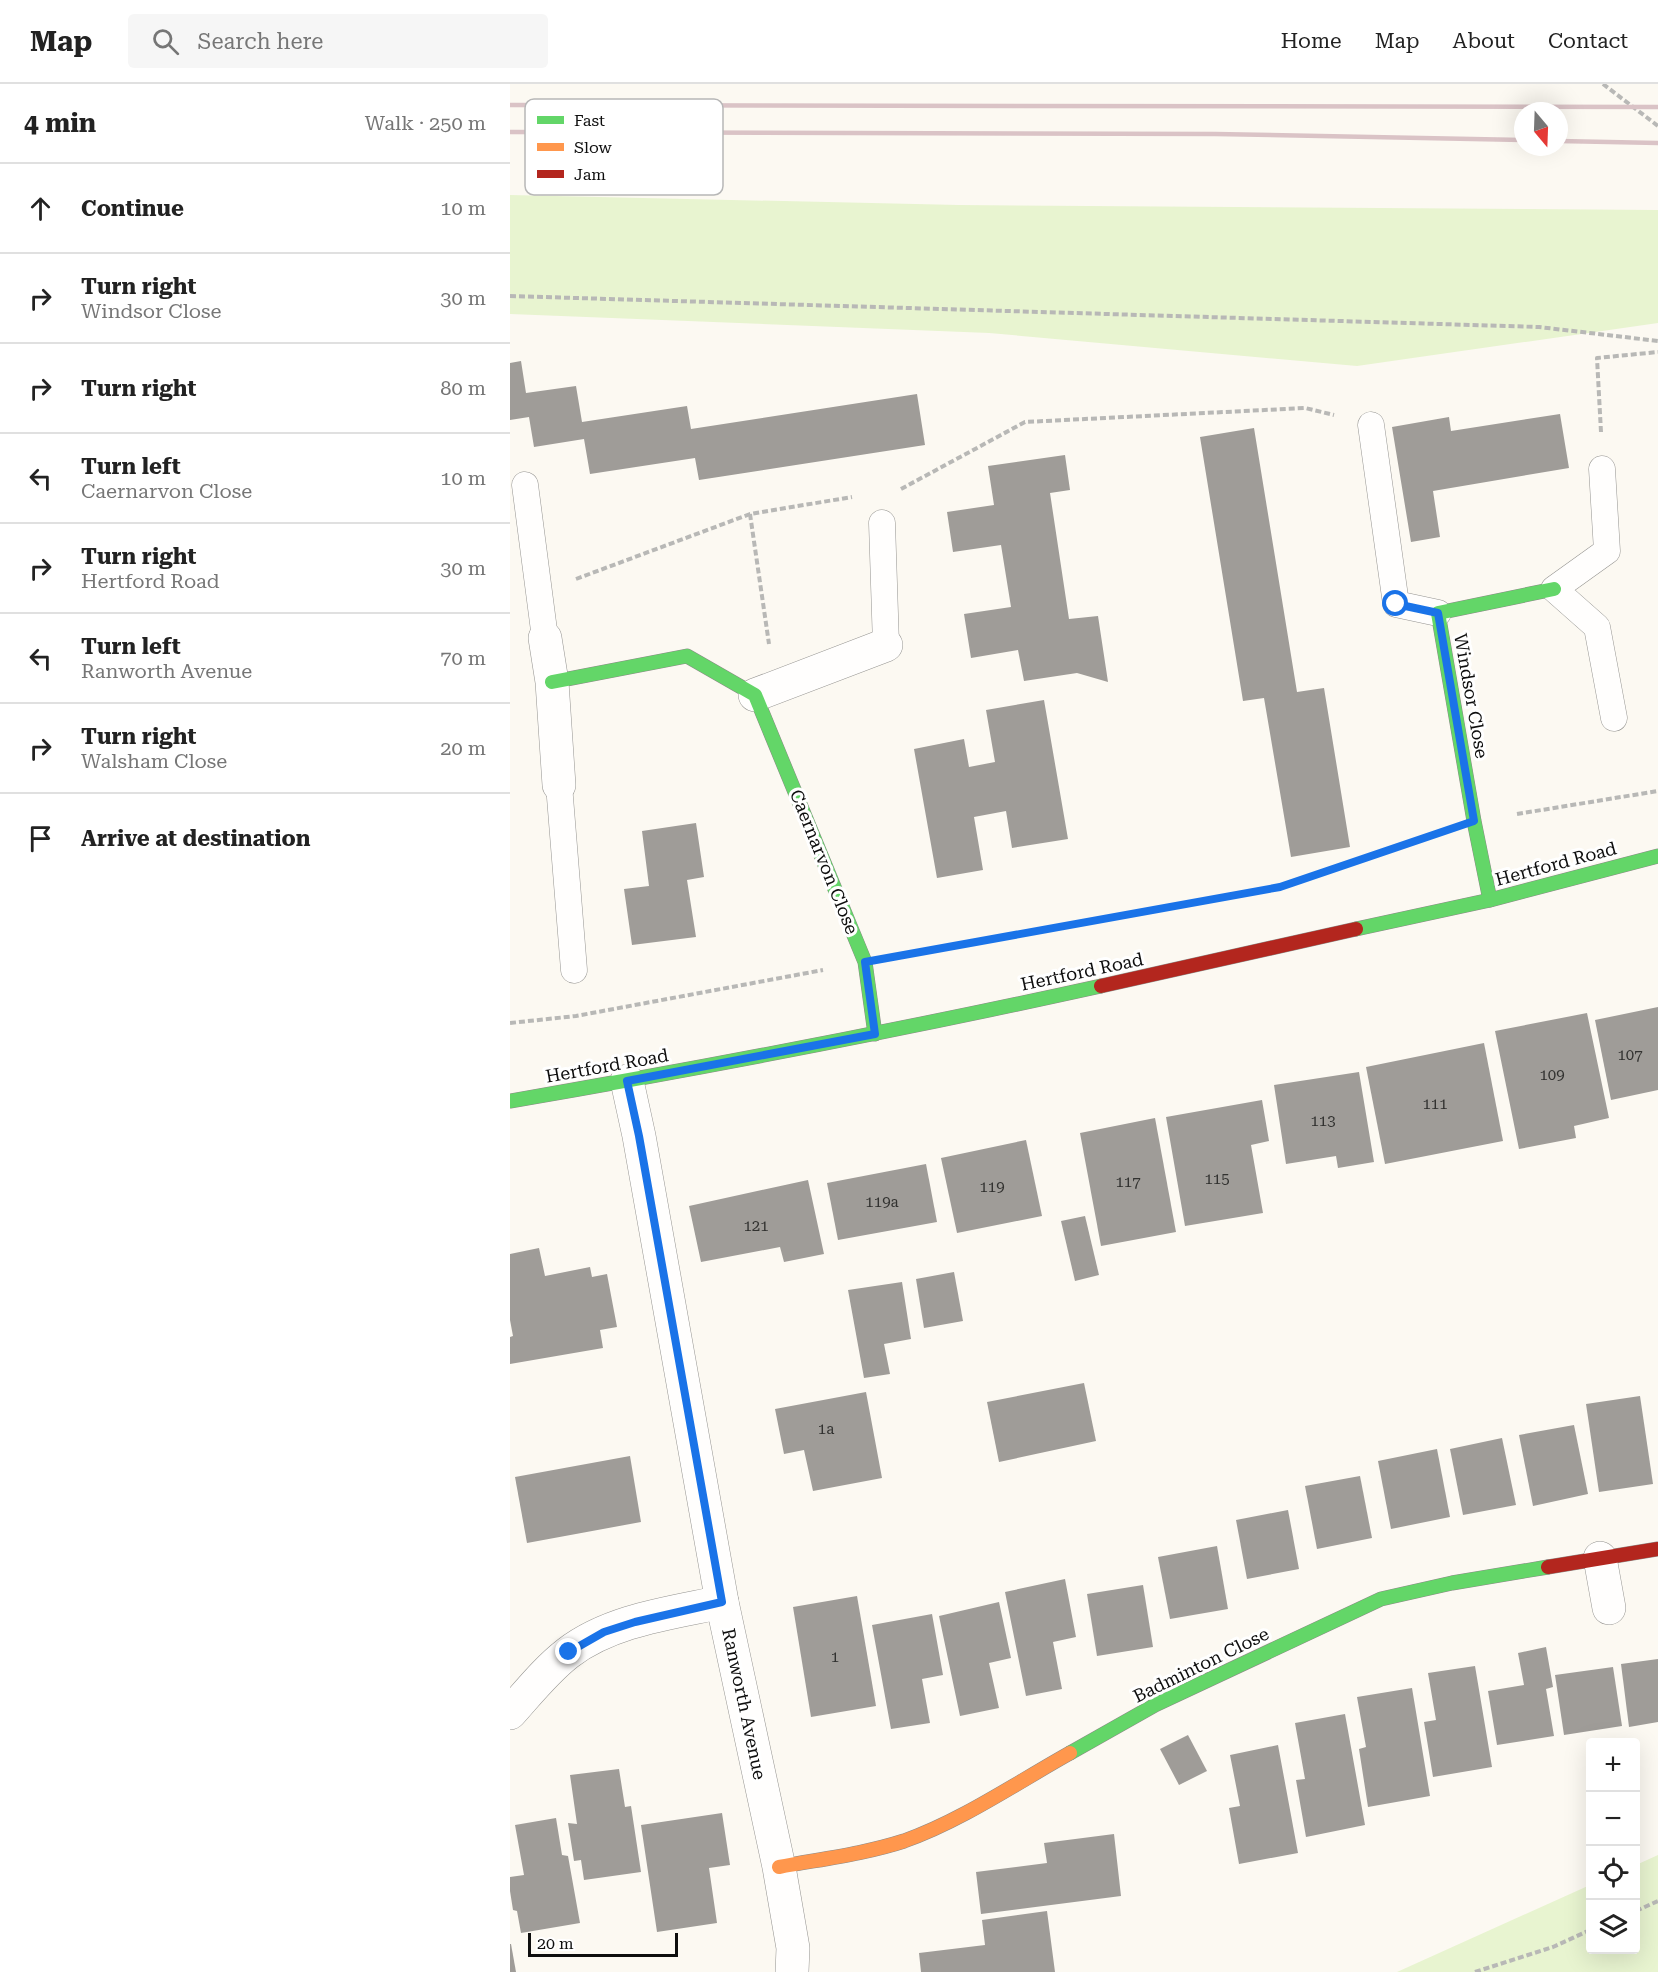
<!DOCTYPE html>
<html lang="en">
<head>
<meta charset="utf-8">
<style>
	body { margin:0; font-family:"Roboto Serif",serif; background:#f6f6f6; color:#222 }
	.controls { position:absolute; right:18px; bottom:18px; display:grid; overflow:hidden; border-radius:6px; box-shadow:0 6px 24px #0002 }
	.controls button { width:54px; height:54px; display:grid; place-items:center; padding:0; border:0; border-bottom:2px solid #e0e0e0; background:#fff; color:#222; font:30px sans-serif }
	.compass { position:absolute; left:1004px; top:18px; width:54px; height:54px; border-radius:50%; background:#fff; box-shadow:0 6px 24px #0002; rotate:161deg }
	.scale { position:absolute; left:18px; bottom:15px; width:150px; box-sizing:border-box; padding-left:6px; border:3px solid #0e0e0e; border-top:0; font-size:16px; line-height:21px; white-space:nowrap; color:#0e0e0e; -webkit-text-stroke:4px #fff; paint-order:stroke }
	.stop { position:absolute; width:18px; height:18px; margin:-14px; border:4px solid #1a73e8; border-radius:50%; background:#fff }
	.stop.end { background:#1a73e8; border-color:#fff; box-shadow:0 2px 6px #0008 }
	.list { margin:0; padding:0; list-style:none }
	h2 { display:flex; justify-content:space-between; align-items:center; height:78px; margin:0; padding:0 24px; font-size:26px }
	h2 small { font-size:20px; font-weight:400; color:#767676 }
	.list li { display:grid; grid-template-columns:39px 1fr auto; gap:18px; align-items:center; box-sizing:border-box; height:90px; padding:0 24px; border-top:2px solid #e0e0e0 }
	.list b { display:block; font-size:22px; white-space:nowrap }
	.list p { margin:0; font-size:20px; white-space:nowrap; color:#767676 }
	.list em { font-size:20px; font-style:normal; color:#767676 }
	.icon { flex:none; width:33px; height:33px; fill:none; stroke:currentColor; stroke-width:2; stroke-linecap:round; stroke-linejoin:round }
	.map { position:relative; flex:none; width:1148px; height:1888px; overflow:hidden }
	header { display:flex; align-items:center; gap:36px; box-sizing:border-box; height:84px; padding:0 30px; background:#fff; border-bottom:2px solid #e0e0e0 }
	header strong { font-size:28px }
	nav { display:flex; gap:33px; margin-inline-start:auto; font-size:21px }
	.search { width:420px; height:54px; background:#f6f6f6; display:flex; align-items:center; gap:15px; box-sizing:border-box; padding:0 21px; border-radius:6px; color:#767676; font-size:22px }
	main { display:flex }
	aside { flex:1; background:#fff }
	.map>svg:first-child { display:block }
	.green { fill:#e8f4d0 }
	.building { fill:#9f9c98 }
	.lines { fill:none; stroke-linecap:round; stroke-linejoin:round }
	.lane-casing { stroke:#959491; stroke-width:27 }
	.street-casing { stroke:#959491; stroke-width:34 }
	.fast-casing { stroke:#8c8a87; stroke-width:15 }
	.slow-casing { stroke:#8c8a87; stroke-width:15 }
	.jam-casing { stroke:#8c8a87; stroke-width:15 }
	.path { stroke:#b8b8b6; stroke-width:4; stroke-dasharray:6 3; stroke-linecap:butt }
	.lane { stroke:#fffefd; stroke-width:26 }
	.street { stroke:#fffefd; stroke-width:33 }
	.fast { stroke:#63d668; stroke-width:14 }
	.slow { stroke:#ff974d; stroke-width:14 }
	.jam { stroke:#b3261e; stroke-width:14 }
	.rail { stroke:#dac3c6; stroke-width:4.5 }
	.route { stroke:#1a73e8; stroke-width:8 }
	.labels { text-anchor:middle; stroke-width:6; stroke-linejoin:round; paint-order:stroke }
	.number-label { font-size:15px; fill:#323230 }
	.street-label { font-size:18px; fill:#0e0e0e; stroke:#fff }
	.key { fill:#fff; stroke:#b7b7b7; stroke-width:1.5 }
	.key-label { font-size:16px; fill:#0e0e0e }
</style>
</head>
<body>
<header>
<strong>Map</strong>
<div class="search"><svg class="icon" aria-label="search" viewBox="0 0 24 24"><circle cx="10" cy="10" r="6"/><path d="M15 15l6 6"/></svg>Search here</div>
<nav><a>Home</a><a>Map</a><a>About</a><a>Contact</a></nav>
</header>
<main>
<aside>
<h2>4 min<small>Walk · 250 m</small></h2>
<ul class="list">
<li><svg class="icon" aria-label="ahead" viewBox="0 0 24 24"><path d="M12 20V5M6 11l6-6 6 6"/></svg><div><b>Continue</b></div><em>10 m</em></li>
<li><svg class="icon" aria-label="right" viewBox="0 0 24 24"><path d="M7 20v-9h11M14 6l5 5-5 5"/></svg><div><b>Turn right</b><p>Windsor Close</p></div><em>30 m</em></li>
<li><svg class="icon" aria-label="right" viewBox="0 0 24 24"><path d="M7 20v-9h11M14 6l5 5-5 5"/></svg><div><b>Turn right</b></div><em>80 m</em></li>
<li><svg class="icon" aria-label="left" viewBox="0 0 24 24"><path d="M17 20v-9H6M10 6l-5 5 5 5"/></svg><div><b>Turn left</b><p>Caernarvon Close</p></div><em>10 m</em></li>
<li><svg class="icon" aria-label="right" viewBox="0 0 24 24"><path d="M7 20v-9h11M14 6l5 5-5 5"/></svg><div><b>Turn right</b><p>Hertford Road</p></div><em>30 m</em></li>
<li><svg class="icon" aria-label="left" viewBox="0 0 24 24"><path d="M17 20v-9H6M10 6l-5 5 5 5"/></svg><div><b>Turn left</b><p>Ranworth Avenue</p></div><em>70 m</em></li>
<li><svg class="icon" aria-label="right" viewBox="0 0 24 24"><path d="M7 20v-9h11M14 6l5 5-5 5"/></svg><div><b>Turn right</b><p>Walsham Close</p></div><em>20 m</em></li>
<li><svg class="icon" aria-label="arrive" viewBox="0 0 24 24"><path d="M6 21V4h12l-3 4 3 4H6"/></svg><div><b>Arrive at destination</b></div></li>
</ul>
</aside>
<div class="map">
<svg width="1148" height="1888" viewBox="0 0 1148 1888">
	<rect width="100%" height="100%" fill="#fcf9f2"/>
	<!-- green -->
	<g class="green">
		<polygon points="0,111 449,121 1148,126 1148,239 847,282 479,249 0,230"/>
		<polygon points="1148,1771 1148,1888 887,1888 1080,1801 1080,1866 1126,1866 1126,1781"/>
	</g>
	<!-- building -->
	<g class="building">
		<polygon points="11,277 16,309 66,302 72,338 177,322 181,345 407,310 415,361 189,396 185,374 80,390 74,355 24,363 19,333 0,336 0,279"/>
		<polygon points="1050,330 1059,384 923,407 930,453 901,458 882,343 939,333 941,347"/>
		<polygon points="744,344 787,608 814,604 840,763 781,773 754,614 733,617 690,353"/>
		<polygon points="555,371 560,406 540,409 559,535 588,532 598,598 567,589 514,597 508,566 461,574 454,530 501,523 491,461 443,468 437,428 484,421 478,382"/>
		<polygon points="534,616 558,755 502,764 496,727 464,733 473,786 427,794 404,665 454,655 459,683 485,678 476,626"/>
		<polygon points="186,739 194,793 177,796 186,853 122,861 114,805 139,802 132,747"/>
		<polygon points="1148,923 1148,1006 1101,1016 1085,936"/>
		<polygon points="1077,929 1099,1034 1064,1042 1066,1054 1009,1065 985,947"/>
		<polygon points="974,959 993,1057 875,1080 856,983"/>
		<polygon points="849,988 864,1078 828,1084 826,1072 776,1080 764,1001"/>
		<polygon points="752,1016 759,1057 741,1061 753,1129 675,1142 656,1033"/>
		<polygon points="645,1034 666,1148 591,1162 570,1049"/>
		<polygon points="516,1056 532,1132 447,1149 431,1074"/>
		<polygon points="416,1080 427,1138 328,1156 317,1099"/>
		<polygon points="298,1096 314,1170 274,1178 270,1163 191,1178 179,1122"/>
		<polygon points="575,1132 589,1191 565,1197 551,1137"/>
		<polygon points="29,1164 35,1192 80,1183 82,1193 97,1190 107,1243 90,1246 93,1264 0,1280 0,1253 3,1252 0,1236 0,1170"/>
		<polygon points="444,1188 453,1237 414,1244 406,1195"/>
		<polygon points="392,1198 401,1255 374,1260 380,1290 354,1294 338,1206"/>
		<polygon points="574,1299 586,1357 489,1378 477,1318"/>
		<polygon points="356,1308 372,1394 303,1407 294,1366 274,1370 265,1325"/>
		<polygon points="1130,1312 1143,1400 1089,1408 1076,1320"/>
		<polygon points="1064,1341 1078,1410 1023,1422 1009,1351"/>
		<polygon points="992,1354 1006,1421 953,1431 940,1365"/>
		<polygon points="927,1365 940,1433 881,1445 868,1377"/>
		<polygon points="120,1372 131,1438 17,1459 5,1393"/>
		<polygon points="850,1392 862,1454 807,1465 795,1402"/>
		<polygon points="778,1426 789,1485 737,1495 726,1436"/>
		<polygon points="707,1462 718,1525 660,1535 648,1473"/>
		<polygon points="555,1495 566,1553 543,1558 552,1605 516,1612 495,1508"/>
		<polygon points="633,1501 643,1563 587,1572 577,1510"/>
		<polygon points="347,1512 366,1622 301,1633 283,1523"/>
		<polygon points="489,1518 501,1574 479,1579 489,1624 450,1632 429,1532"/>
		<polygon points="422,1530 433,1591 412,1595 420,1639 381,1645 362,1541"/>
		<polygon points="1036,1563 1043,1603 1036,1605 1044,1652 987,1661 978,1607 1014,1601 1008,1569"/>
		<polygon points="1148,1575 1148,1638 1119,1643 1111,1580"/>
		<polygon points="965,1582 982,1683 923,1693 914,1638 926,1636 918,1589"/>
		<polygon points="1103,1583 1112,1642 1054,1651 1045,1591"/>
		<polygon points="902,1604 920,1712 858,1723 849,1665 856,1663 847,1613"/>
		<polygon points="835,1630 855,1741 796,1753 786,1696 795,1695 785,1639"/>
		<polygon points="678,1651 697,1687 669,1701 650,1665"/>
		<polygon points="768,1661 788,1769 729,1780 719,1724 730,1722 720,1671"/>
		<polygon points="109,1685 115,1723 121,1722 131,1788 74,1796 71,1776 64,1777 58,1739 67,1740 60,1691"/>
		<polygon points="212,1729 220,1781 199,1784 207,1839 147,1848 131,1741"/>
		<polygon points="46,1734 52,1771 58,1772 70,1839 11,1849 7,1827 3,1826 0,1807 0,1793 14,1791 5,1741"/>
		<polygon points="604,1750 611,1812 471,1830 466,1788 537,1779 534,1759"/>
		<polygon points="537,1827 545,1888 411,1888 409,1869 475,1861 472,1836"/>
		<polygon points="0,1860 1,1860 6,1888 0,1888"/>
	</g>
	<g class="lines">
		<defs>
			<g id="lane">
				<polyline points="861,341 886,520 928,529"/>
				<polyline points="1092,385 1097,467 1044,505 1087,543 1104,634"/>
				<polyline points="15,401 35,554"/>
				<polyline points="372,439 376,561"/>
				<polyline points="49,701 64,886"/>
			</g>
			<g id="street">
				<polyline points="35,554 42,598 49,701"/>
				<polyline points="245,611 376,561"/>
				<polyline points="117,997 129,1052 212,1518 269,1783 283,1864 282,1888"/>
				<polyline points="1090,1474 1099,1524"/>
				<path d="M 0,1629 C 18,1609 36,1586 58,1569 C 101,1536 161,1529 212,1518"/>
			</g>
			<g id="fast">
				<polyline points="42,598 177,572 245,611 355,878 365,950"/>
				<polyline points="980,816 964,737 928,529 1044,505"/>
				<polyline points="846,845 980,816 1148,772"/>
				<path d="M 0,1017 C 198,983 395,945 591,902"/>
				<polyline points="560,1669 645,1621 871,1515 942,1499 1038,1483"/>
			</g>
			<path id="slow" d="M 269,1783 C 311,1775 354,1770 394,1757 C 451,1737 508,1698 560,1669"/>
			<g id="jam">
				<polyline points="591,902 846,845"/>
				<polyline points="1038,1483 1148,1465"/>
			</g>
		</defs>
		<!-- lane casing -->
		<use href="#lane" class="lane-casing"/>
		<!-- street casing -->
		<use href="#street" class="street-casing"/>
		<!-- fast casing -->
		<use href="#fast" class="fast-casing"/>
		<!-- slow casing -->
		<use href="#slow" class="slow-casing"/>
		<!-- jam casing -->
		<use href="#jam" class="jam-casing"/>
		<!-- path -->
		<g class="path">
			<polyline points="1093,0 1148,42"/>
			<polyline points="0,212 1029,243 1148,257"/>
			<polyline points="1091,348 1087,274 1148,268"/>
			<polyline points="391,405 515,338 795,324 824,331"/>
			<polyline points="240,430 259,560"/>
			<polyline points="66,495 240,430 342,413"/>
			<polyline points="1007,730 1148,707"/>
			<polyline points="397,871 770,803 924,750"/>
			<polyline points="0,939 66,932 313,886"/>
			<polyline points="1126,1827 1148,1817"/>
			<polyline points="965,1888 1043,1863 1080,1846"/>
		</g>
		<!-- lane -->
		<use href="#lane" class="lane"/>
		<!-- street -->
		<use href="#street" class="street"/>
		<!-- fast -->
		<use href="#fast" class="fast"/>
		<!-- slow -->
		<use href="#slow" class="slow"/>
		<!-- jam -->
		<use href="#jam" class="jam"/>
		<!-- rail -->
		<g class="rail">
			<polyline points="0,21 1148,23"/>
			<polyline points="0,48 705,50 1013,56"/>
			<polyline points="1049,57 1148,59"/>
		</g>
	</g>
	<g class="lines">
		<!-- route -->
		<polyline class="route" points="59,1568 94,1548 125,1538 212,1518 129,1052 117,997 365,950 355,878 770,803 964,737 928,529 886,520"/>
	</g>
	<g class="labels">
		<!-- number labels -->
		<g class="number-label">
			<text x="1120" y="976">107</text>
			<text x="1042" y="996">109</text>
			<text x="925" y="1025">111</text>
			<text x="813" y="1042">113</text>
			<text x="707" y="1100">115</text>
			<text x="618" y="1103">117</text>
			<text x="482" y="1108">119</text>
			<text x="372" y="1123">119a</text>
			<text x="246" y="1147">121</text>
			<text x="316" y="1350">1a</text>
			<text x="325" y="1578">1</text>
		</g>
		<!-- street labels -->
		<g class="street-label">
			<text transform="translate(961 612) rotate(80)" y="6">Windsor Close</text>
			<text transform="translate(314 778) rotate(68)" y="6">Caernarvon Close</text>
			<text transform="translate(1046 780) rotate(-15)" y="6">Hertford Road</text>
			<text transform="translate(572 888) rotate(-12)" y="6">Hertford Road</text>
			<text transform="translate(97 982) rotate(-10)" y="6">Hertford Road</text>
			<text transform="translate(691 1581) rotate(-26)" y="6">Badminton Close</text>
			<text transform="translate(234 1620) rotate(78)" y="6">Ranworth Avenue</text>
		</g>
	</g>
	<!-- legend -->
	<rect x="15" y="15" width="198" height="96" rx="9" class="key"/>
	<rect x="27" y="32" width="27" height="8" fill="#63d668"/>
	<rect x="27" y="59" width="27" height="8" fill="#ff974d"/>
	<rect x="27" y="86" width="27" height="8" fill="#b3261e"/>
	<g class="key-label">
		<text x="64" y="42">Fast</text>
		<text x="64" y="69">Slow</text>
		<text x="64" y="96">Jam</text>
	</g>
</svg>
<div class="controls">
<button>+</button>
<button>−</button>
<button><svg class="icon" aria-label="locate" viewBox="0 0 24 24"><circle cx="12" cy="12" r="6"/><path d="M12 2v4M12 18v4M2 12h4M18 12h4"/></svg></button>
<button><svg class="icon" aria-label="layers" viewBox="0 0 24 24"><path d="M12 4l9 5-9 5-9-5zM3 14l9 5 9-5"/></svg></button>
</div>
<svg class="compass" viewBox="-18 -18 36 36"><path d="M0-13l5 13h-10z" fill="#e53935"/><path d="M0 13l5-13h-10z" fill="#767676"/></svg>
<div class="scale">20 m</div>
<div class="stop" style="left:886px;top:520px"></div>
<div class="stop end" style="left:59px;top:1568px"></div>
</div>
</main>
</body>
</html>
